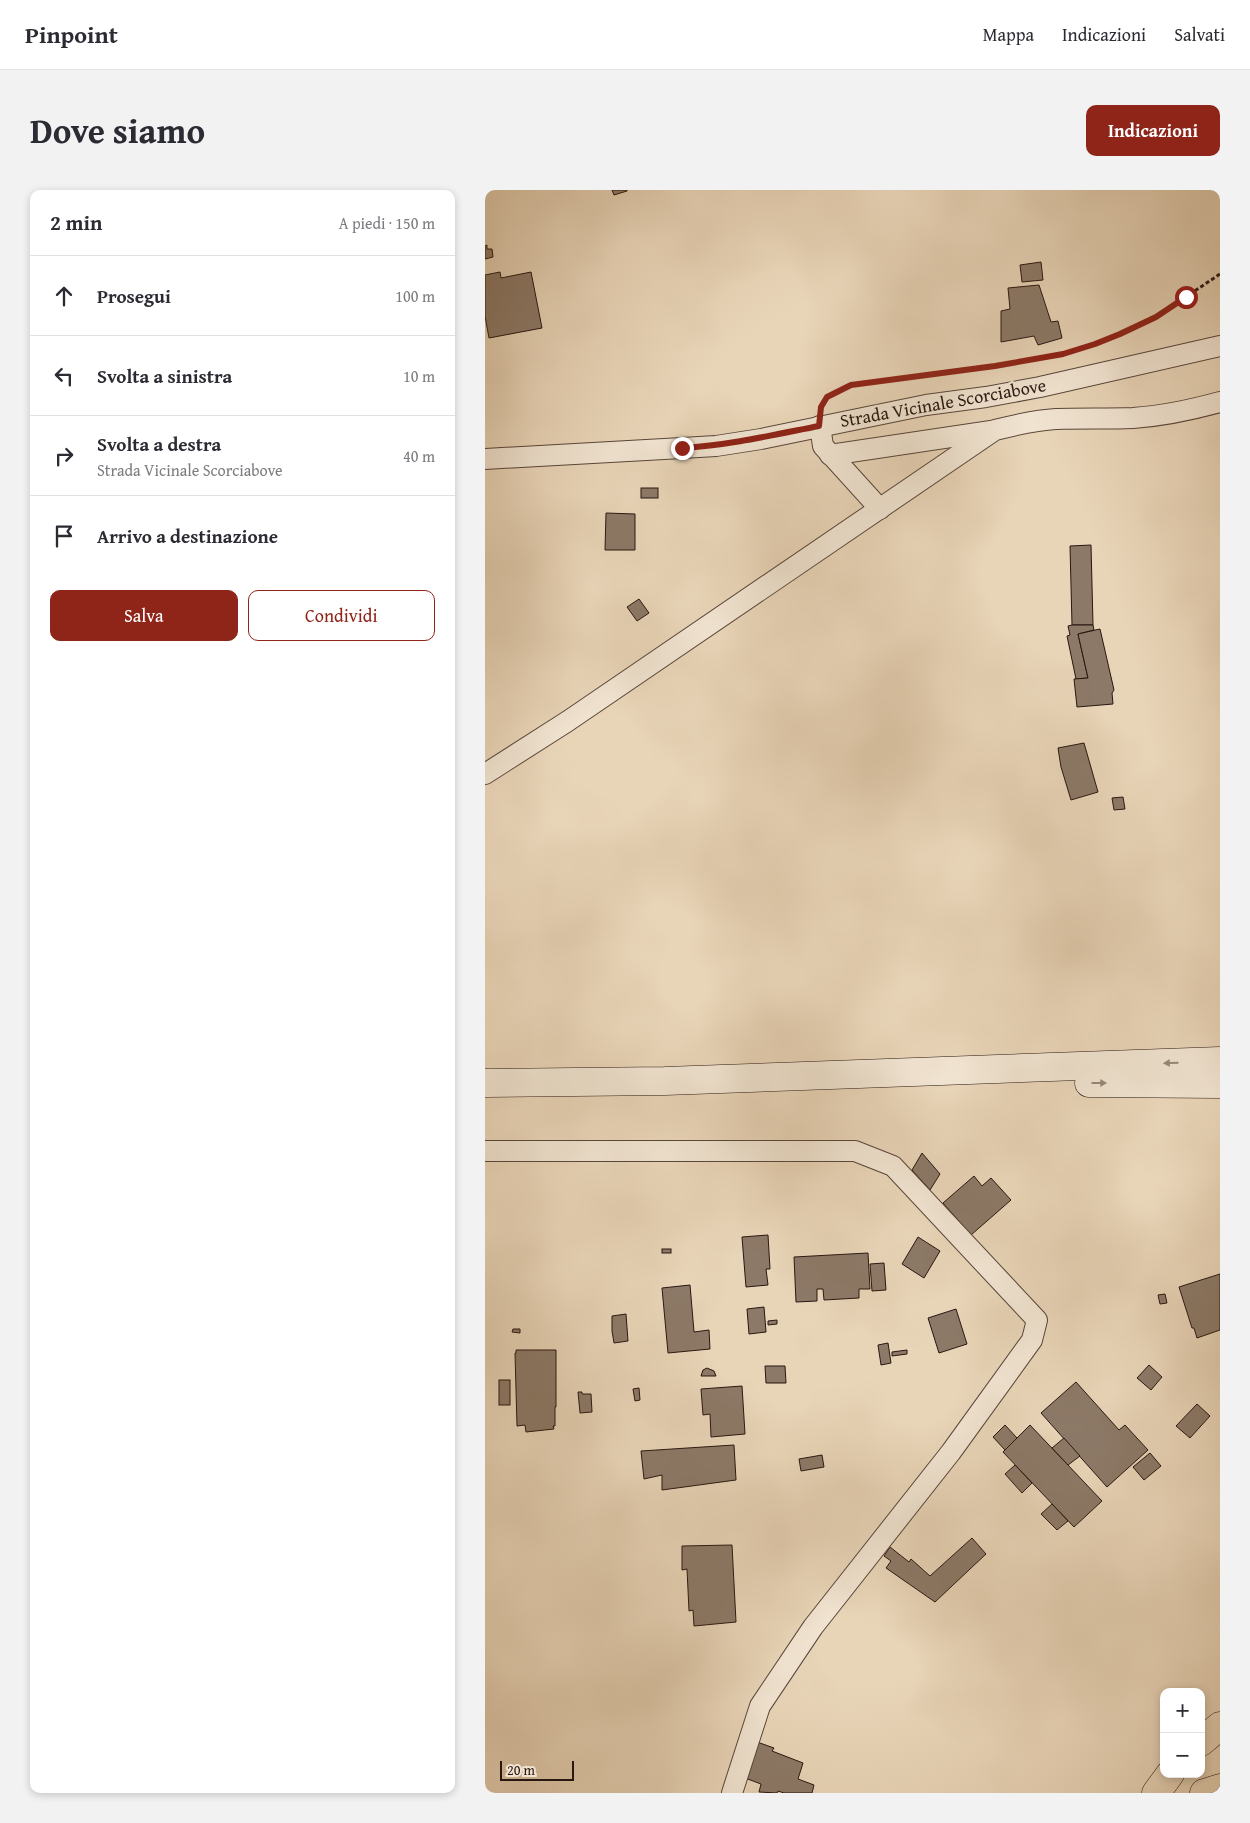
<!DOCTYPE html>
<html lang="it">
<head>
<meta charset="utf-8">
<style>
	body { margin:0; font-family:"Gentium Book Plus",serif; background:#f2f2f3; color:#2b2b33 }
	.controls { position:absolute; right:15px; bottom:15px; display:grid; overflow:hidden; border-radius:10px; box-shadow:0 2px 8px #0003 }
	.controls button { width:45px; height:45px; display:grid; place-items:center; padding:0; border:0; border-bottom:1px solid #e1e1e2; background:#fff; color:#2b2b33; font:25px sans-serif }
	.scale { position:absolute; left:15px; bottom:12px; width:74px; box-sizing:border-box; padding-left:5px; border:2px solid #291711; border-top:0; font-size:14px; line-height:18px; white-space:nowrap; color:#291711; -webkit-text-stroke:4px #f0e3d0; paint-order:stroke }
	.stop { position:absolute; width:15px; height:15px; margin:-11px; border:4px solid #8f2418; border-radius:50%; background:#fff }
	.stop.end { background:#8f2418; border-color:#fff; box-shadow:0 1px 5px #0008 }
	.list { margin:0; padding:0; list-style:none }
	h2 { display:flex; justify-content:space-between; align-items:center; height:65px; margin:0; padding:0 20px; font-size:21px }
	h2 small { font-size:16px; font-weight:400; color:#7c7c81 }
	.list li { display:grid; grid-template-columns:32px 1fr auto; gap:15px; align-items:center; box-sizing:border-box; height:80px; padding:0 20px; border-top:1px solid #e1e1e2 }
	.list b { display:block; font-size:19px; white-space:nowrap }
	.list p { margin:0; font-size:16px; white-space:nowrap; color:#7c7c81 }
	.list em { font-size:16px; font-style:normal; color:#7c7c81 }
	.actions { display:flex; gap:10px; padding:15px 20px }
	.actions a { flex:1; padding:11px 0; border:1px solid #8f2418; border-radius:10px; text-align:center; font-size:18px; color:#8f2418 }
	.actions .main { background:#8f2418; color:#fff }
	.icon { flex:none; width:28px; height:28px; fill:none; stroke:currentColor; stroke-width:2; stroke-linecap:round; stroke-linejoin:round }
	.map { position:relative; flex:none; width:735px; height:1603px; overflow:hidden; border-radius:10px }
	header { display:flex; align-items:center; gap:30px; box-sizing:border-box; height:70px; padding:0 25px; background:#fff; border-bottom:1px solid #e1e1e2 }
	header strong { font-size:24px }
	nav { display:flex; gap:28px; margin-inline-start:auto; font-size:18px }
	.intro { display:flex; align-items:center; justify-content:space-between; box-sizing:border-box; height:120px; padding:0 30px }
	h1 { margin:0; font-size:35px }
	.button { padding:12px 22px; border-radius:10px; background:#8f2418; color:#fff; font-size:18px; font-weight:700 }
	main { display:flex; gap:30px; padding:0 30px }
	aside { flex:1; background:#fff; border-radius:10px; box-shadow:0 2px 8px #0003 }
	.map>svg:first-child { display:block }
	.building { fill:#8c7967; stroke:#291711 }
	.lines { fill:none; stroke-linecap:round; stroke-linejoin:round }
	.minor-casing { stroke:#59463a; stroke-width:22 }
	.secondary-casing { stroke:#291711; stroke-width:29 }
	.motorway-casing { stroke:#291711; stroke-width:29 }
	.path { stroke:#291711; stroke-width:3; stroke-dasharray:4 2.5; stroke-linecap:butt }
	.minor { stroke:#f0e3d0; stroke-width:20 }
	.secondary { stroke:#f0e3d0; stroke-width:28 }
	.motorway { stroke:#e8d4b7; stroke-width:28 }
	.oneway { fill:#96877a }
	.route { stroke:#8f2418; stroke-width:6 }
	.labels { text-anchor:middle; stroke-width:4.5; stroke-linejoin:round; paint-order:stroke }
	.street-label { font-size:18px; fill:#291711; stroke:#f0e3d0 }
</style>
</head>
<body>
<header>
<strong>Pinpoint</strong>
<nav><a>Mappa</a><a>Indicazioni</a><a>Salvati</a></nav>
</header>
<div class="intro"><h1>Dove siamo</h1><a class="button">Indicazioni</a></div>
<main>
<aside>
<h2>2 min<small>A piedi · 150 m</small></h2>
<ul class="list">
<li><svg class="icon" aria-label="ahead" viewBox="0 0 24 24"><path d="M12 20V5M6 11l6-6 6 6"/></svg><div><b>Prosegui</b></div><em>100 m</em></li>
<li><svg class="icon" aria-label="left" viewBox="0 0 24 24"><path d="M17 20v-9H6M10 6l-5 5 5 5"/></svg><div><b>Svolta a sinistra</b></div><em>10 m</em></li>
<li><svg class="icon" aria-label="right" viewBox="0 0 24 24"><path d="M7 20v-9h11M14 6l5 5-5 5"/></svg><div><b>Svolta a destra</b><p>Strada Vicinale Scorciabove</p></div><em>40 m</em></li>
<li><svg class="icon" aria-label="arrive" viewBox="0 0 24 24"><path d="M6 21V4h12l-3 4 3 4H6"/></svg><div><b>Arrivo a destinazione</b></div></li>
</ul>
<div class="actions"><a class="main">Salva</a><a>Condividi</a></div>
</aside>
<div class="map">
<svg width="735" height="1603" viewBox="0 0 735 1603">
	<rect width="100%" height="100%" fill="#e8d4b7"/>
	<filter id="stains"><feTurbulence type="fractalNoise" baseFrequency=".004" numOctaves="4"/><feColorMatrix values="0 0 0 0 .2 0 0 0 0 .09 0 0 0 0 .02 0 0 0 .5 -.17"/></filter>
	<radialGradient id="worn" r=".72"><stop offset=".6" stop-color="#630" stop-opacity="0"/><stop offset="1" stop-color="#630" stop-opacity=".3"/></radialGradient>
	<!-- building -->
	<g class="building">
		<polygon points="127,0 142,0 142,1 129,5"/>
		<polygon points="2,55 2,59 7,59 8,67 0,69 0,56"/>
		<polygon points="556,72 558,90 537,92 535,75"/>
		<polygon points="15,82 16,88 46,82 57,138 4,148 0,126 0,85"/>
		<polygon points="554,95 566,132 573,131 577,148 553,155 549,146 516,152 516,121 525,119 523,98"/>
		<rect x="156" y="298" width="17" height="10"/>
		<polygon points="121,323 150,324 150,360 120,360"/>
		<polygon points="606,355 608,435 587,435 585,356"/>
		<polygon points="154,409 164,423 152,431 142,417"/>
		<polygon points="587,435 608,435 609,440 593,444 603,488 591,489 582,446 585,445 583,436"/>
		<polygon points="615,439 629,500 627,503 628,514 592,517 589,489 603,488 593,444"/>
		<polygon points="599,553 613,602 586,610 576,577 573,558"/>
		<polygon points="638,607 640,619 629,620 627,608"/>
		<polygon points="437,963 455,984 445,1000 427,980"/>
		<polygon points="489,986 497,996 506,988 526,1010 486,1045 458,1013"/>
		<polygon points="283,1045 285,1079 281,1079 283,1095 261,1097 257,1047"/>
		<polygon points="433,1047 455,1061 439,1088 417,1074"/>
		<rect x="177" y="1059" width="9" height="4"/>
		<polygon points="383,1063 385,1099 374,1099 374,1108 339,1110 338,1099 332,1099 332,1111 311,1112 309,1067"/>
		<polygon points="399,1073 401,1100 387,1101 385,1074"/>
		<polygon points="735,1084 735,1140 712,1148 709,1138 707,1138 694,1097"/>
		<polygon points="205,1095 209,1142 224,1140 225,1159 183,1163 177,1098"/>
		<polygon points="680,1104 682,1113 675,1114 673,1105"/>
		<polygon points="279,1117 281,1142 264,1144 262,1119"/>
		<polygon points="471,1119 482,1154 454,1163 443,1128"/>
		<polygon points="141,1124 143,1151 129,1153 127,1141 127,1126"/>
		<polygon points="292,1130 292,1134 283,1135 283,1131"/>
		<polygon points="28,1139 35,1139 35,1143 27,1142"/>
		<polygon points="403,1153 406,1173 396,1175 393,1155"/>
		<polygon points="31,1160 71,1160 71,1217 70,1217 70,1236 68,1236 69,1239 41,1242 40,1235 32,1236 30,1163 31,1163"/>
		<polygon points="422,1160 422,1164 407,1166 407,1162"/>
		<polygon points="664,1175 677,1187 666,1200 652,1188"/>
		<polygon points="280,1176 300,1176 301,1193 281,1193"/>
		<polygon points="222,1178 229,1181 231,1186 216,1186 218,1180"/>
		<rect x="14" y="1190" width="11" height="25"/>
		<polygon points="591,1192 634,1240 640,1235 663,1260 622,1297 556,1223"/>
		<polygon points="257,1196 260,1244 226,1247 225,1224 218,1225 216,1199"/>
		<polygon points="154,1198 155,1210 150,1211 148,1199"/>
		<polygon points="93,1202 97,1202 97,1204 106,1204 107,1222 95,1223"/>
		<polygon points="712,1214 725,1226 705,1248 691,1236"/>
		<polygon points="520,1235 532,1248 520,1260 508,1247"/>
		<polygon points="545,1235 617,1311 589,1337 518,1262"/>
		<polygon points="579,1248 595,1266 583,1275 567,1258"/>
		<polygon points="249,1255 251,1290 177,1300 177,1285 159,1289 156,1261"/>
		<polygon points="665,1263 676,1276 659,1290 648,1277"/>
		<polygon points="337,1265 339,1277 316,1281 314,1269"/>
		<polygon points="530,1275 547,1293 537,1303 520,1284"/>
		<polygon points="567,1314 583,1331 572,1340 556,1324"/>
		<polygon points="487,1348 501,1364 450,1412 401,1378 406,1371 399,1366 405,1357 424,1372 426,1369 445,1386"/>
		<polygon points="247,1355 251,1432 209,1436 208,1420 204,1421 202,1379 197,1380 197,1356"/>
		<polygon points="272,1552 289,1558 287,1561 318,1573 313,1589 329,1595 327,1603 299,1603 293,1601 292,1603 274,1602 276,1594 260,1588"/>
	</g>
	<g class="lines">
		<defs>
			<g id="minor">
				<polyline points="335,236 338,256 395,319"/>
				<polyline points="345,265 506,241"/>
				<polyline points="0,269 197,258 231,256 276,249 441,215 501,207 555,197 735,156"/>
				<path d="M 0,584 L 83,531 L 510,240 C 530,235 551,230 571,229 C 597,228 622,229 648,228 C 678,226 706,220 735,212"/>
				<polyline points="0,961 370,961 408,976 552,1130 547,1150 466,1262 328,1437 275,1516 247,1603"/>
			</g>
			<g id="secondary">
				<polyline points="0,893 180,891 735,871"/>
				<polyline points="604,893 735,894"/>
			</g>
			<g id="motorway">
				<polyline points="716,1552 735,1536"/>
				<polyline points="671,1603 685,1584"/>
				<polyline points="719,1603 735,1598"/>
			</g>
		</defs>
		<!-- minor casing -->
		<use href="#minor" class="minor-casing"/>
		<!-- secondary casing -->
		<use href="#secondary" class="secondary-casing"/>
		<!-- motorway casing -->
		<use href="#motorway" class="motorway-casing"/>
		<!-- path -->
		<polyline class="path" points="338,214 342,207 366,195 510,176 578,164 609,155 671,127 735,84"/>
		<!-- minor -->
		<use href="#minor" class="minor"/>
		<!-- secondary -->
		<use href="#secondary" class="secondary"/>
		<!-- motorway -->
		<use href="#motorway" class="motorway"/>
	</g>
	<!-- one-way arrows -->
	<defs><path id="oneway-solid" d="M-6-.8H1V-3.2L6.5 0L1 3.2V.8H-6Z" transform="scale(1.25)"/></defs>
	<g class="oneway">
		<use href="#oneway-solid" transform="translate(686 873) rotate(178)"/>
		<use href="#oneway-solid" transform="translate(614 893)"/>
	</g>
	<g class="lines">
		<!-- route -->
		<path class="route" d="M 197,258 C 245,255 288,245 334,236 L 336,217 L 342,207 L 366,195 L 510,176 L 578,164 L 610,154 L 635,144 L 671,127 L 701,107"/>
	</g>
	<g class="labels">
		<!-- street labels -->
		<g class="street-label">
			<text transform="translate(458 213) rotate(-10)" y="6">Strada Vicinale Scorciabove</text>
		</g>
	</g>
	<rect width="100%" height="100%" filter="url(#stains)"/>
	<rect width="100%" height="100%" fill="url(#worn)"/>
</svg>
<div class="controls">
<button>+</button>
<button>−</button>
</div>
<div class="scale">20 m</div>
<div class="stop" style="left:701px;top:107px"></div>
<div class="stop end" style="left:197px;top:258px"></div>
</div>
</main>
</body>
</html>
